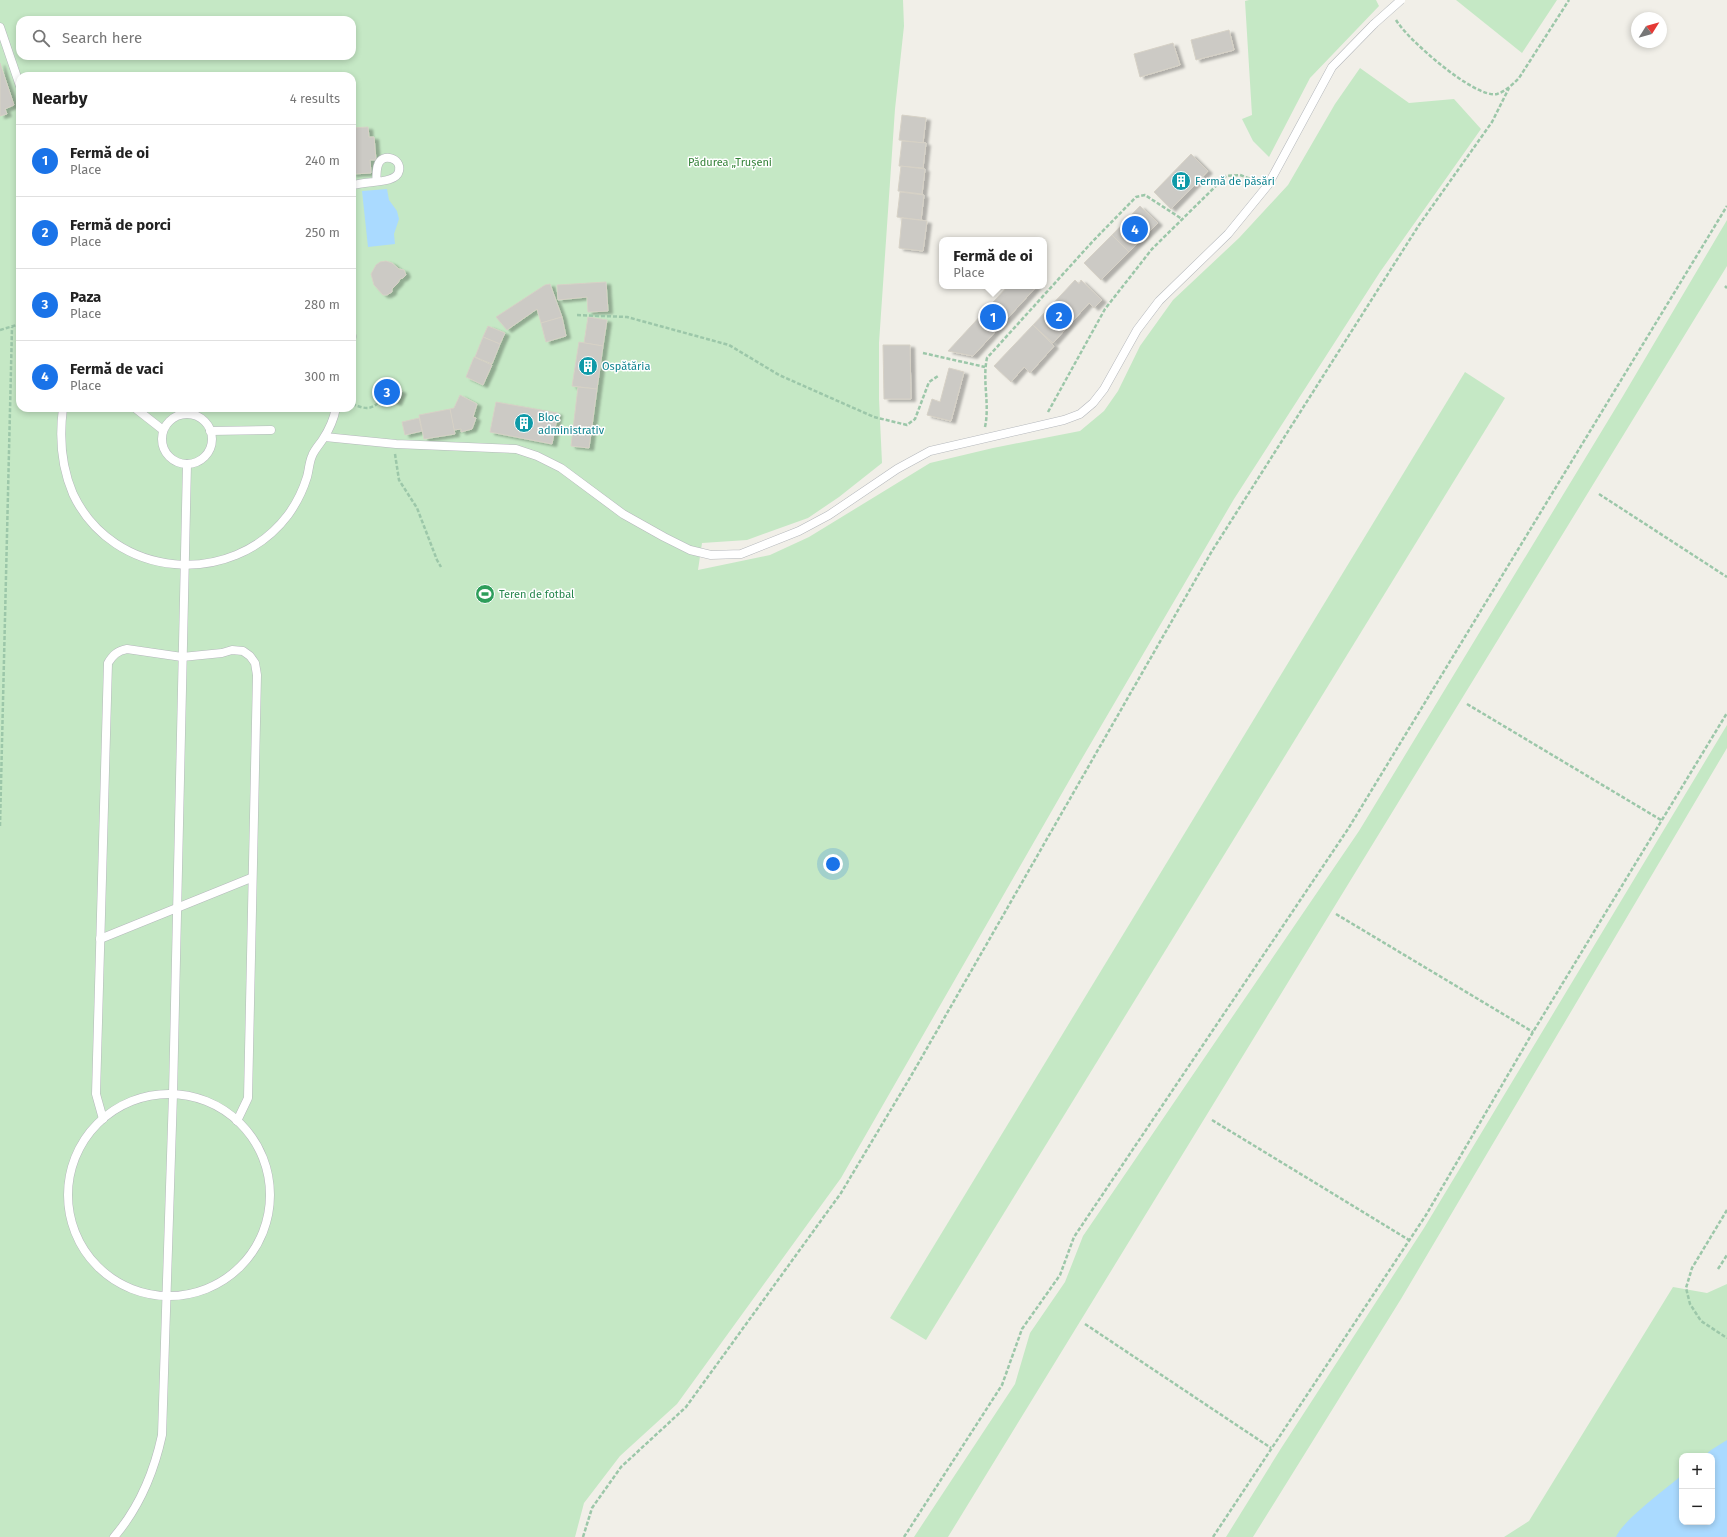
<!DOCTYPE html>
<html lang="en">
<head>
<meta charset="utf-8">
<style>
	body { margin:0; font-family:"Fira Sans",sans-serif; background:#f2f2f2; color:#222 }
	.controls { position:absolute; right:12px; bottom:12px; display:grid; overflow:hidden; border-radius:8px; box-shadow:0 2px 6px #0003 }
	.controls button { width:36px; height:36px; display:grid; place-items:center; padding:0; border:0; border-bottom:1px solid #e0e0e0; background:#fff; color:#222; font:20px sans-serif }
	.compass { position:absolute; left:1631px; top:12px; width:36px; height:36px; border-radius:50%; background:#fff; box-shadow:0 2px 6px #0003; rotate:53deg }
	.you { position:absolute; left:833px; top:864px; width:14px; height:14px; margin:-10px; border:3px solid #fff; border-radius:50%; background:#1a73e8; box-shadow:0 0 0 6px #1a73e833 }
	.badge { display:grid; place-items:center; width:26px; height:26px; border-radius:50%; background:#1a73e8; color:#fff; font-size:13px; font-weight:700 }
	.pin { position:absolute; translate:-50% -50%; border:2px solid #fff; box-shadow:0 1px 4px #0006 }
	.popup { position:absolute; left:939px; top:237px; width:108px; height:52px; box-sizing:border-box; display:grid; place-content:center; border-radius:8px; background:#fff; filter:drop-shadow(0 1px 3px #0005); font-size:13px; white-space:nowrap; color:#767676 }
	.popup b { font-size:15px; color:#222 }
	.popup::after { content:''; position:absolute; left:50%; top:100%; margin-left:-8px; border:8px solid transparent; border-top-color:#fff }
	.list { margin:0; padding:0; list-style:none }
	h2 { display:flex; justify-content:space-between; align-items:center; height:52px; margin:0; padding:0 16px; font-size:17px }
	h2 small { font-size:13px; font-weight:400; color:#767676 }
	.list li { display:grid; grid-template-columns:26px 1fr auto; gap:12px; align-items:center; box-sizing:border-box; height:72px; padding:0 16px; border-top:1px solid #e0e0e0 }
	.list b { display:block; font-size:15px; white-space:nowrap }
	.list p { margin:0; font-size:13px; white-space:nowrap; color:#767676 }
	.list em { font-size:13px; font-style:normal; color:#767676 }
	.icon { flex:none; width:22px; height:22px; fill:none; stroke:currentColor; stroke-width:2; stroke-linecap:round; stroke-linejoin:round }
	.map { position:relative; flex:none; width:1727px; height:1537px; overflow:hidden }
	.search { position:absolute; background:#fff; box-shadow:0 2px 6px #0003; left:16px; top:16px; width:340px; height:44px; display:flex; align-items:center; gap:10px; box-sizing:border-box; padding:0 14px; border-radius:12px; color:#767676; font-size:15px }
	.panel { position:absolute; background:#fff; box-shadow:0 2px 6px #0003; left:16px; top:72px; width:340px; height:340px; border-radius:12px }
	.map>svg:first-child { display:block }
	.green { fill:#c5e8c5; fill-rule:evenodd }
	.water { fill:#aadaff }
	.building { fill:#cccac5; stroke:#d6d1c6; filter:url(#shadow) }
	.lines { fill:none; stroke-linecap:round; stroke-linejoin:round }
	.service-casing { stroke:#b5b8bc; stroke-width:9 }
	.path { stroke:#9cc7a9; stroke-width:2.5; stroke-dasharray:4 2; stroke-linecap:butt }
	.service { stroke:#fff; stroke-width:8 }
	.service-bridge-casing { stroke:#b5b8bc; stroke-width:9; stroke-linecap:butt }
	.service-bridge { stroke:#fff; stroke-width:8 }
	.labels { text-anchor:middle; stroke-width:3; stroke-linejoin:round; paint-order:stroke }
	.park-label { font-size:11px; fill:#348238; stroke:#fff }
	.culture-label { font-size:11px; fill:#0d838f; stroke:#fff; text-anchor:start }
	.leisure-label { font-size:11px; fill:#27864d; stroke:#fff; text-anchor:start }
</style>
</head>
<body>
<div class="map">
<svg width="1727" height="1537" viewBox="0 0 1727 1537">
	<defs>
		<filter id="shadow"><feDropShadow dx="4.5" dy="2.5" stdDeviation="1" flood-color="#0004"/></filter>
	</defs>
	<rect width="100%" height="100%" fill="#f1efe8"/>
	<!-- green -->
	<g class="green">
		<path d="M 0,0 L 903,0 L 904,26 L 895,109 L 879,343 L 879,399 L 882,463 L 839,497 L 808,518 L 747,540 L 702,543 L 698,570 L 770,555 L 809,537 L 930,463 L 993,448 L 1080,431 L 1104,411 L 1118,391 L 1140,346 L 1173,300 L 1239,238 L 1288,185 L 1335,104 L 1360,68 L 1409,103 L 1454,99 L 1481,129 L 1380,272 L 1234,499 L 1077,767 L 841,1178 L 677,1404 L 620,1456 L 584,1503 L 575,1537 L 0,1537 ZM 20,20 L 352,20 L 352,56 L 20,56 ZM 20,76 L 352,76 L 352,408 L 20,408 Z"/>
		<polygon points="1249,0 1376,0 1379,6 1310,78 1269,157 1253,141 1242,119 1252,115 1245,1"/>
		<polygon points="1456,0 1557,0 1522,53"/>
		<polygon points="1727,220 1727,266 948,1537 914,1537 1015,1384 1030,1333 1065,1282 1083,1236 1359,831 1623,396"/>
		<polygon points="1465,372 1505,398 926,1340 890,1318"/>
		<polygon points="1727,725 1727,748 1401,1299 1253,1537 1226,1537 1280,1450 1424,1228"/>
		<path d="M 1727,1284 L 1727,1537 L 1504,1537 L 1529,1521 L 1673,1287 L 1707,1293 ZM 1682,1456 L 1712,1456 L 1712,1522 L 1682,1522 Z"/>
	</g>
	<!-- water -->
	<g class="water">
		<polygon points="387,189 389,200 397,211 399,219 394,234 395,244 368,247 362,191"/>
		<path d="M 1727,1440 L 1727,1537 L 1616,1537 C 1622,1521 1667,1488 1682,1475 L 1682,1522 L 1712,1522 L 1712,1456 L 1704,1456 L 1711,1450 Z"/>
	</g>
	<!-- building -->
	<g class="building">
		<polygon points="1229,30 1234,50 1196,60 1191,40"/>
		<polygon points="1173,43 1180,65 1140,77 1134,54"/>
		<polygon points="0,63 14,105 5,109 7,114 0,116"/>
		<polygon points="902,115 926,118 923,143 899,140"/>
		<polygon points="368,127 369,137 374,137 376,160 370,160 371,173 352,174 352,128"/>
		<polygon points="902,141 926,143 923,168 899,166"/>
		<polygon points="1191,154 1208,171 1171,209 1154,192"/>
		<polygon points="901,166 925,169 922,194 898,191"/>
		<polygon points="900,192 924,195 921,220 897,217"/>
		<polygon points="1140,206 1158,223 1129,252 1112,235"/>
		<polygon points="902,218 927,221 923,251 899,248"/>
		<polygon points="1112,235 1129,252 1101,280 1084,263"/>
		<polygon points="386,261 392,263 399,269 404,270 406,275 403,278 400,279 398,283 392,289 392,292 387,295 383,295 374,285 371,274 376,265 380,262"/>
		<polygon points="1075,280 1079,284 1081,280 1102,300 1094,308 1089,303 1053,343 1033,325"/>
		<polygon points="606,282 608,311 588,312 587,297 558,300 557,285"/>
		<polygon points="550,284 562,317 541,323 537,309 507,330 496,317 545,285"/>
		<polygon points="1008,286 1037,286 973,356 948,351"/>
		<polygon points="562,317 566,336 546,342 541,323"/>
		<polygon points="588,317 607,320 603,346 584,343"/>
		<polygon points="1033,325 1054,346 1030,373 1024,367 1011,382 994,366"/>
		<polygon points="488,326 505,333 500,344 483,337"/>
		<polygon points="483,337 500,344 492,364 475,357"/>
		<polygon points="579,342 603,346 597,389 572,386"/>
		<polygon points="883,345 910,345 911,399 884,399"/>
		<polygon points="474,357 492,365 483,385 466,377"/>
		<polygon points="949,368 964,372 951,421 927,415 932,399 940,402"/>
		<polygon points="377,382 402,391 397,403 373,394"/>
		<polygon points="578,387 597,389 589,448 571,446"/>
		<polygon points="460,395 477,404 473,417 476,418 472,429 461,432 461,429 454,430 450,409 454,408"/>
		<polygon points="496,402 558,413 552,444 490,432"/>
		<polygon points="450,409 455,434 424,439 419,415"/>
		<polygon points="419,418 422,431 405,435 402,422"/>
	</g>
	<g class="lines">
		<defs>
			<g id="service">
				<polyline points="0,27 20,86"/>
				<path d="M 352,186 C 364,180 396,185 399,171 C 402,158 382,152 378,165 C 376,170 377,176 376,181"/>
				<polyline points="352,336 352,337"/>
				<path d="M 63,408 C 59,438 61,466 73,494 C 113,579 232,589 288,515 C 296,504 303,490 307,477 C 309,470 309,463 312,456 C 314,450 320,444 323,439 C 329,430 334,418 336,408"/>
				<polyline points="135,408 163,430"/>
				<circle cx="187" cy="439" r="25"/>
				<polyline points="210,431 271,430"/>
				<polyline points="325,437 396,444 516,449 537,456 561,468 623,514 664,537 690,550 711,555 741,554 799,531 829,515 897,469 930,451 1064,420 1080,414 1093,403 1104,389 1137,330 1159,301 1228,234 1268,185 1332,67 1374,24"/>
				<polyline points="100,939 251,878"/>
				<circle cx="169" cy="1195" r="101"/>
				<path d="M 103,1119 L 96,1094 L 108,663 C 113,655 117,651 127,649 L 182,657 L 222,653 L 232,650 L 243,651 L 250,656 L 255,663 L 257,675 L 248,1098 L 237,1121"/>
				<path d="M 114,1537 C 139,1508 154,1472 162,1435 L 173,1094 L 187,464"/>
			</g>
		</defs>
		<!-- service casing -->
		<use href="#service" class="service-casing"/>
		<!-- path -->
		<g class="path">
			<path d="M 1396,20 C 1407,39 1475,99 1497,94 C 1506,91 1513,84 1519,78 L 1569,0"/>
			<polyline points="1725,286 1727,288"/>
			<polyline points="577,315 627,317 729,345 779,375 874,417 907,425 915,419 929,382 938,376"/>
			<polyline points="0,330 20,324"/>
			<polyline points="923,353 985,367"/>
			<path d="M 352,404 C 368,410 371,410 384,398"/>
			<polyline points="1048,412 1105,309 1152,249 1226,176 1240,175 1256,181"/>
			<path d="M 985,427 C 990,404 982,381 987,358 L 1093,241 L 1136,197 L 1145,195 L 1182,219"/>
			<polyline points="395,454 399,480 417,508 437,560 441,567"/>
			<polyline points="1599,494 1727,577"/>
			<polyline points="1467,704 1661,820"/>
			<polyline points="0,826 12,327"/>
			<polyline points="1336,914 1533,1032"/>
			<polyline points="1212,1120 1409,1240"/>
			<polyline points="1727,1210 1692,1268 1686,1288 1690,1304 1701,1321 1727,1338"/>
			<polyline points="1718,1269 1727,1255"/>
			<polyline points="1085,1324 1271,1448"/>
			<polyline points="583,1537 592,1508 621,1467 686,1407 841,1193 911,1076 1212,551 1419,225 1492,122 1509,88"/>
			<polyline points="904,1537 1002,1385 1022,1329 1060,1275 1074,1237 1348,829 1727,206"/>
			<polyline points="1213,1537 1426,1215 1533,1032 1727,713"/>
		</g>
		<!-- service -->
		<use href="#service" class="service"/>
		<defs>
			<polyline id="service-bridge" points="1374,24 1401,0"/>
		</defs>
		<!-- service-bridge casing -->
		<use href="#service-bridge" class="service-bridge-casing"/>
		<!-- service-bridge -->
		<use href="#service-bridge" class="service-bridge"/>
	</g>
	<!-- icons -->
	<defs>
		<symbol id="building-disc" viewBox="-11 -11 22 22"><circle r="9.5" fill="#0f9aa8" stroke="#fff"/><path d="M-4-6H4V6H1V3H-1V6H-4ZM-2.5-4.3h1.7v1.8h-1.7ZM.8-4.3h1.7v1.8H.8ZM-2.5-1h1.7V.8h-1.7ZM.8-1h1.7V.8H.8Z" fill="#fff"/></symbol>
		<symbol id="stadium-disc" viewBox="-11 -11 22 22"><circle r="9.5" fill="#2e9e5b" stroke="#fff"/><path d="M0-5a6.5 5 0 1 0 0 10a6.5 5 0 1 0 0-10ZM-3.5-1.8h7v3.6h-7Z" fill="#fff"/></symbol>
	</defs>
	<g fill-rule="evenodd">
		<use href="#building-disc" x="1170" y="170" width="22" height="22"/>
		<use href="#building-disc" x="577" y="355" width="22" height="22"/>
		<use href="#building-disc" x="513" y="412" width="22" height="22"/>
		<use href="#stadium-disc" x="474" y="583" width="22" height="22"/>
	</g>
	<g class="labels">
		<!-- park labels -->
		<g class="park-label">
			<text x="730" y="166">Pădurea „Trușeni</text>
		</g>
		<!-- culture labels -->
		<g class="culture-label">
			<text x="1195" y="185">Fermă de păsări</text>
			<text x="602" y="370">Ospătăria</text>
			<text x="538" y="421">Bloc<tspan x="538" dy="13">administrativ</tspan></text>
		</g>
		<!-- leisure labels -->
		<g class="leisure-label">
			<text x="499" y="598">Teren de fotbal</text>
		</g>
	</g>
</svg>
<div class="controls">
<button>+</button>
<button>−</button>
</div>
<svg class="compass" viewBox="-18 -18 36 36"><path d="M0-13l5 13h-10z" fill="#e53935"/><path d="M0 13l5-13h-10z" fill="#767676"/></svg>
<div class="you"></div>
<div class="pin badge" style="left:993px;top:317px">1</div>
<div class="popup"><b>Fermă de oi</b>Place</div>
<div class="pin badge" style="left:1059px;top:316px">2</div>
<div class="pin badge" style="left:387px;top:392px">3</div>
<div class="pin badge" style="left:1135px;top:229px">4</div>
<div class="search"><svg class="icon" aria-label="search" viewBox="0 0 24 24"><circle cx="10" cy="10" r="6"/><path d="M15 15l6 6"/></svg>Search here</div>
<section class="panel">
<h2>Nearby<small>4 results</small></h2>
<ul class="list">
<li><span class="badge">1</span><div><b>Fermă de oi</b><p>Place</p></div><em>240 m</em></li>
<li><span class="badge">2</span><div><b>Fermă de porci</b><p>Place</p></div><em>250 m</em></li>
<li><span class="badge">3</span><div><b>Paza</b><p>Place</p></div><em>280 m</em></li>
<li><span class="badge">4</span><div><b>Fermă de vaci</b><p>Place</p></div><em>300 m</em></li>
</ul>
</section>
</div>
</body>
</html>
